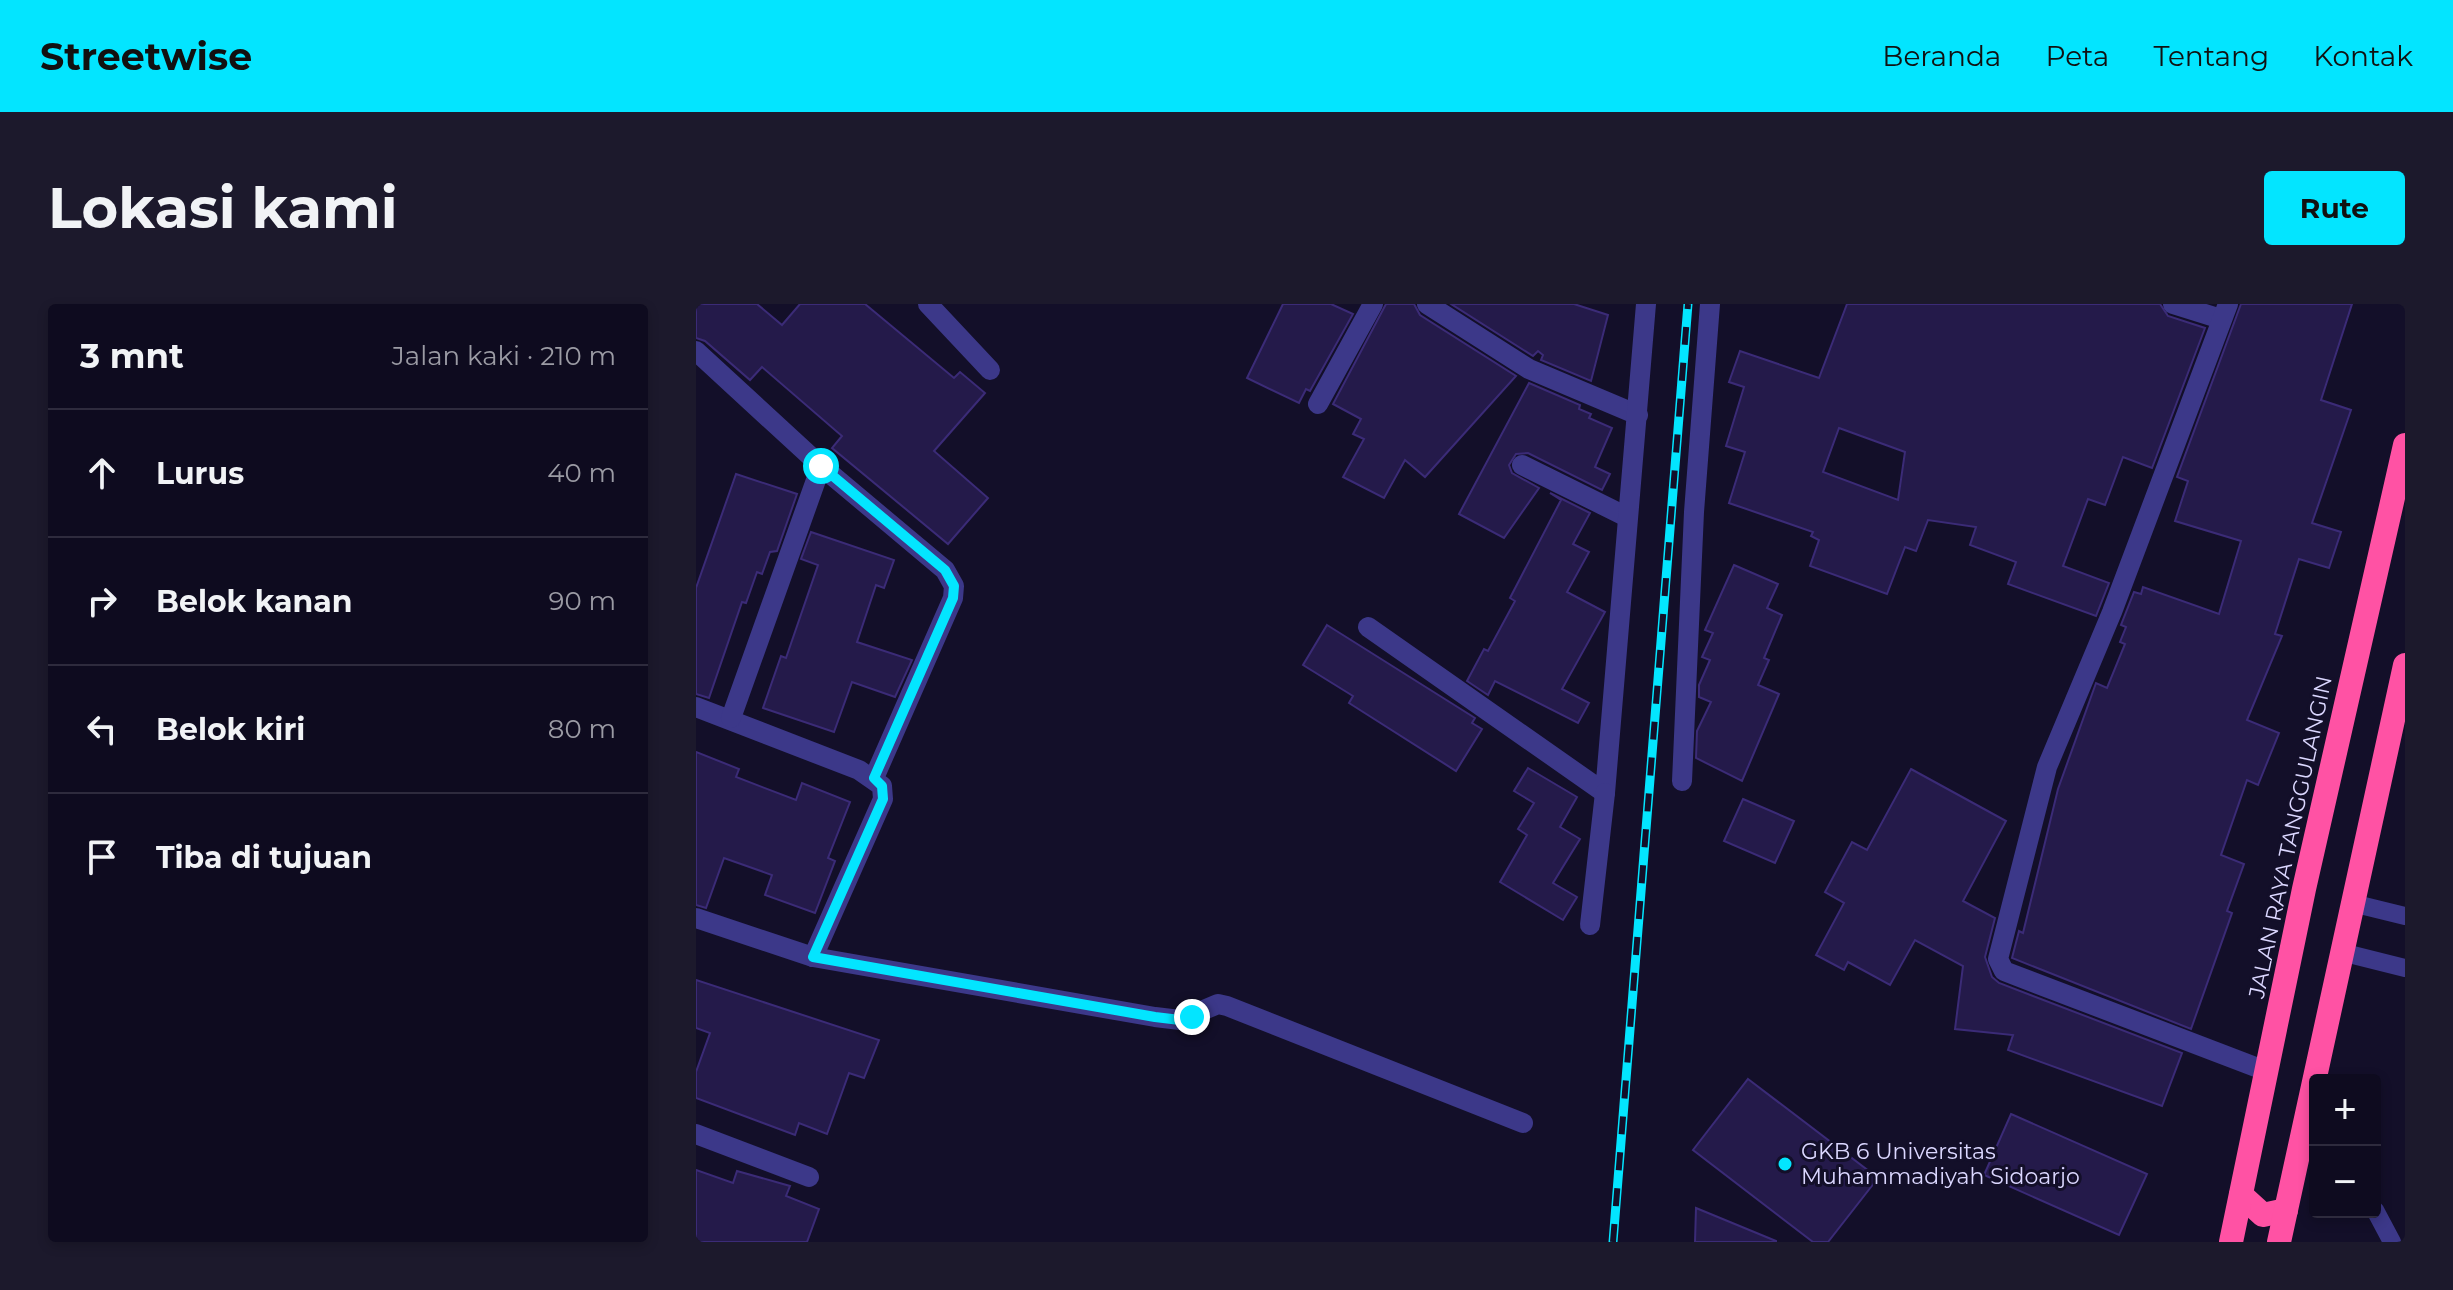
<!DOCTYPE html>
<html lang="id">
<head>
<meta charset="utf-8">
<style>
	body { margin:0; font-family:Montserrat,sans-serif; background:#1c192c; color:#f1f3f6 }
	.controls { position:absolute; right:24px; bottom:24px; display:grid; overflow:hidden; border-radius:8px; box-shadow:0 4px 12px #0003 }
	.controls button { width:72px; height:72px; display:grid; place-items:center; padding:0; border:0; border-bottom:2px solid #2e2b3d; background:#0e0b1f; color:#f1f3f6; font:40px sans-serif }
	.stop { position:absolute; width:24px; height:24px; margin:-18px; border:6px solid #03e5ff; border-radius:50%; background:#fff }
	.stop.end { background:#03e5ff; border-color:#fff; box-shadow:0 2px 8px #0008 }
	.list { margin:0; padding:0; list-style:none }
	h2 { display:flex; justify-content:space-between; align-items:center; height:104px; margin:0; padding:0 32px; font-size:34px }
	h2 small { font-size:26px; font-weight:400; color:#9b9ba4 }
	.list li { display:grid; grid-template-columns:52px 1fr auto; gap:24px; align-items:center; box-sizing:border-box; height:128px; padding:0 32px; border-top:2px solid #2e2b3d }
	.list b { display:block; font-size:30px; white-space:nowrap }
	.list em { font-size:26px; font-style:normal; color:#9b9ba4 }
	.icon { flex:none; width:44px; height:44px; fill:none; stroke:currentColor; stroke-width:2; stroke-linecap:round; stroke-linejoin:round }
	.map { position:relative; flex:none; width:1709px; height:938px; overflow:hidden; border-radius:8px }
	header { display:flex; align-items:center; gap:48px; box-sizing:border-box; height:112px; padding:0 40px; background:#03e5ff; color:#111 }
	header strong { font-size:38px }
	nav { display:flex; gap:44px; margin-inline-start:auto; font-size:28px }
	.intro { display:flex; align-items:center; justify-content:space-between; box-sizing:border-box; height:192px; padding:0 48px }
	h1 { margin:0; font-size:56px }
	.button { padding:20px 36px; border-radius:8px; background:#03e5ff; color:#111; font-size:28px; font-weight:700 }
	main { display:flex; gap:48px; padding:0 48px }
	aside { flex:1; background:#0e0b1f; border-radius:8px; box-shadow:0 4px 12px #0003 }
	.map>svg:first-child { display:block }
	.building { fill:#241a4a; stroke:#3b2b77; stroke-width:2; fill-rule:evenodd }
	.lines { fill:none; stroke-linecap:round; stroke-linejoin:round }
	.lane { stroke:#3c3889; stroke-width:18 }
	.street { stroke:#3c3889; stroke-width:20 }
	.highway { stroke:#ff52a4; stroke-width:24 }
	.rail-casing { stroke:#03e5ff; stroke-width:9 }
	.rail { stroke:#130f29; stroke-width:6; stroke-dasharray:18; stroke-linecap:butt }
	.route { stroke:#03e5ff; stroke-width:10 }
	.poi-dot { fill:#03e5ff; stroke:#130f29; stroke-width:3 }
	.labels { text-anchor:middle; stroke-width:6; stroke-linejoin:round; paint-order:stroke }
	.street-label { font-size:22px; fill:#dbd7ff; stroke:#130f29 }
	.poi-label { font-size:22px; fill:#dbd7ff; stroke:#130f29; text-anchor:start }
</style>
</head>
<body>
<header>
<strong>Streetwise</strong>
<nav><a>Beranda</a><a>Peta</a><a>Tentang</a><a>Kontak</a></nav>
</header>
<div class="intro"><h1>Lokasi kami</h1><a class="button">Rute</a></div>
<main>
<aside>
<h2>3 mnt<small>Jalan kaki · 210 m</small></h2>
<ul class="list">
<li><svg class="icon" aria-label="ahead" viewBox="0 0 24 24"><path d="M12 20V5M6 11l6-6 6 6"/></svg><div><b>Lurus</b></div><em>40 m</em></li>
<li><svg class="icon" aria-label="right" viewBox="0 0 24 24"><path d="M7 20v-9h11M14 6l5 5-5 5"/></svg><div><b>Belok kanan</b></div><em>90 m</em></li>
<li><svg class="icon" aria-label="left" viewBox="0 0 24 24"><path d="M17 20v-9H6M10 6l-5 5 5 5"/></svg><div><b>Belok kiri</b></div><em>80 m</em></li>
<li><svg class="icon" aria-label="arrive" viewBox="0 0 24 24"><path d="M6 21V4h12l-3 4 3 4H6"/></svg><div><b>Tiba di tujuan</b></div></li>
</ul>
</aside>
<div class="map">
<svg width="1709" height="938" viewBox="0 0 1709 938">
	<rect width="100%" height="100%" fill="#130f29"/>
	<!-- building -->
	<g class="building">
		<polygon points="0,0 61,0 86,21 104,0 169,0 258,74 264,68 289,89 238,147 292,194 252,240 136,144 146,132 66,63 54,76 9,37 0,34"/>
		<polygon points="587,0 635,0 657,10 614,87 610,85 603,99 551,74"/>
		<polygon points="690,0 718,0 724,11 820,72 729,173 709,156 688,194 647,173 668,135 657,130 665,115 637,100"/>
		<polygon points="755,0 878,0 912,11 895,77 845,56 847,51 842,47 837,52"/>
		<path d="M 1151,0 L 1464,0 L 1472,12 L 1509,24 L 1456,164 L 1427,153 L 1409,201 L 1392,195 L 1367,262 L 1413,279 L 1400,312 L 1312,280 L 1320,258 L 1274,241 L 1280,223 L 1232,216 L 1220,247 L 1209,243 L 1191,290 L 1114,262 L 1123,236 L 1115,232 L 1117,228 L 1033,199 L 1049,148 L 1030,142 L 1048,83 L 1033,78 L 1044,47 L 1123,74 ZM 1143,124 L 1209,148 L 1202,196 L 1127,168 Z"/>
		<polygon points="1545,0 1656,0 1625,96 1655,106 1616,219 1645,228 1633,264 1603,255 1579,330 1586,332 1551,416 1583,429 1562,481 1551,476 1525,551 1548,560 1531,607 1536,609 1495,725 1316,654 1323,627 1327,629 1362,485 1400,379 1411,384 1429,340 1424,338 1430,323 1425,321 1438,288 1445,290 1447,283 1523,310 1545,237 1479,217 1492,177 1481,173"/>
		<polygon points="833,79 884,101 883,105 895,110 893,114 916,124 899,163 914,170 906,186 832,149 820,150 813,161 816,169 843,184 808,234 763,210"/>
		<polygon points="40,170 101,190 81,247 74,248 66,270 61,268 50,299 46,298 13,394 0,390 0,284"/>
		<polygon points="854,189 894,209 877,240 893,248 871,288 909,308 866,385 893,399 882,419 799,377 792,391 771,377 788,345 792,347 819,297 814,294 865,196"/>
		<polygon points="115,228 198,256 188,284 180,281 161,338 216,356 199,393 156,378 138,428 67,404 85,352 90,354 122,261 105,255"/>
		<polygon points="1038,261 1082,280 1071,304 1086,311 1068,354 1073,356 1062,381 1083,390 1046,477 1000,454 1001,427 1015,398 1003,393 1003,381 1014,356 1006,353 1017,329 1009,326"/>
		<polygon points="631,321 779,414 776,419 786,425 760,467 653,399 657,392 607,361"/>
		<polygon points="0,448 43,465 40,473 100,496 106,479 154,498 132,554 139,557 119,609 69,591 76,571 28,554 10,604 0,601"/>
		<polygon points="832,464 881,493 864,523 884,535 857,579 881,593 867,616 804,578 831,531 822,525 838,499 818,487"/>
		<polygon points="1215,465 1310,517 1267,597 1299,614 1289,653 1296,673 1303,679 1486,749 1466,802 1312,746 1317,731 1259,725 1267,662 1219,636 1194,681 1152,658 1148,666 1120,651 1148,599 1129,588 1156,538 1171,546"/>
		<polygon points="1047,495 1098,517 1079,559 1028,537"/>
		<polygon points="0,676 183,736 168,774 153,769 131,830 103,819 99,831 0,794 0,768 14,729 0,724"/>
		<polygon points="1052,775 1182,874 1132,938 1117,938 997,846"/>
		<polygon points="1315,810 1451,870 1423,931 1288,871"/>
		<polygon points="0,866 37,879 41,867 94,882 90,892 123,905 111,938 0,938"/>
		<polygon points="1000,904 1080,937 1080,938 999,938"/>
	</g>
	<g class="lines">
		<!-- lane -->
		<g class="lane">
			<polyline points="1656,599 1709,612"/>
			<polyline points="1645,648 1709,664"/>
			<polyline points="1679,906 1696,938"/>
		</g>
		<!-- street -->
		<g class="street">
			<polyline points="232,0 294,66"/>
			<polyline points="731,0 833,65 942,111"/>
			<polyline points="1477,0 1525,15"/>
			<polyline points="1532,0 1416,308 1351,463 1302,655 1308,667 1570,767"/>
			<polyline points="0,47 125,162 249,266 258,282 257,294 178,474"/>
			<polyline points="622,100 677,0"/>
			<polyline points="826,161 931,213"/>
			<polyline points="672,323 909,489 950,0"/>
			<polyline points="0,403 163,466 186,482 187,495 117,653"/>
			<polyline points="35,414 125,162"/>
			<polyline points="986,477 998,208 1014,0"/>
			<polyline points="0,614 117,653 459,713 484,716 522,700 531,702 827,819"/>
			<polyline points="894,621 909,489"/>
			<polyline points="0,830 113,873"/>
		</g>
		<!-- highway -->
		<g class="highway">
			<polyline points="1545,891 1567,911 1590,906"/>
			<polyline points="1535,938 1608,585 1709,141"/>
			<polyline points="1583,938 1709,361"/>
		</g>
		<defs>
			<polyline id="rail" points="917,938 992,0"/>
		</defs>
		<!-- rail casing -->
		<use href="#rail" class="rail-casing"/>
		<!-- rail -->
		<use href="#rail" class="rail"/>
	</g>
	<g class="lines">
		<!-- route -->
		<polyline class="route" points="125,162 249,266 258,282 257,294 178,474 186,482 187,495 117,653 459,713 484,716 496,713"/>
	</g>
	<!-- markers -->
	<circle class="poi-dot" cx="1089" cy="860" r="8"/>
	<g class="labels">
		<!-- street labels -->
		<g class="street-label">
			<text transform="translate(1594 533) rotate(-78)" y="8">JALAN RAYA TANGGULANGIN</text>
		</g>
		<!-- poi labels -->
		<g class="poi-label">
			<text x="1105" y="855">GKB 6 Universitas<tspan x="1105" dy="25">Muhammadiyah Sidoarjo</tspan></text>
		</g>
	</g>
</svg>
<div class="controls">
<button>+</button>
<button>−</button>
</div>
<div class="stop" style="left:125px;top:162px"></div>
<div class="stop end" style="left:496px;top:713px"></div>
</div>
</main>
</body>
</html>
